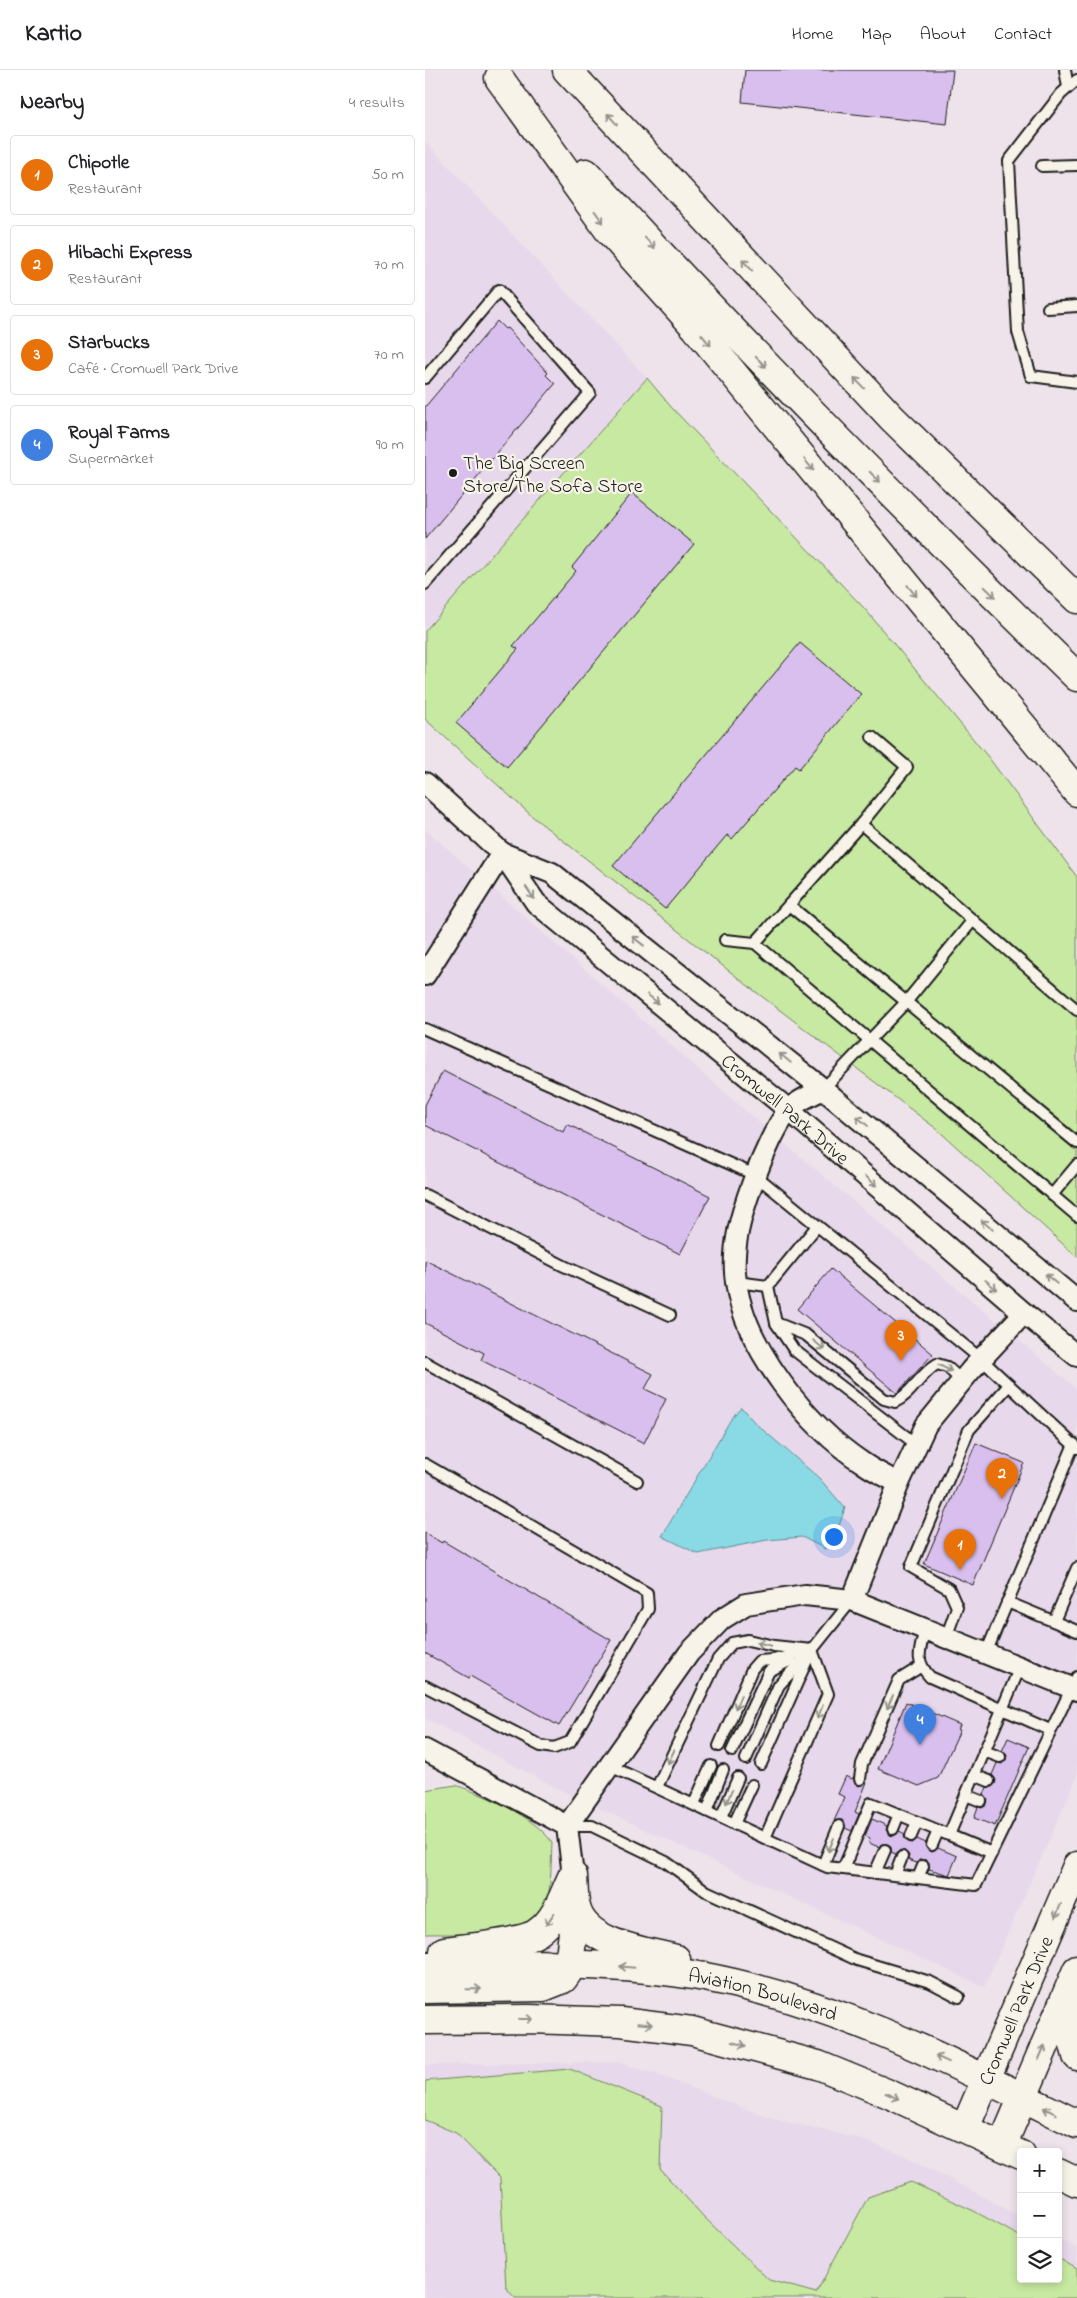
<!DOCTYPE html>
<html lang="en">
<head>
<meta charset="utf-8">
<style>
	body { margin:0; font-family:"Indie Flower",sans-serif; background:#f2f2f2; color:#202124 }
	.controls { position:absolute; right:15px; bottom:15px; display:grid; overflow:hidden; border-radius:5px; box-shadow:0 2px 8px #0003 }
	.controls button { width:45px; height:45px; display:grid; place-items:center; padding:0; border:0; border-bottom:1px solid #e0e0e0; background:#fff; color:#202124; font:25px sans-serif }
	.you { position:absolute; left:408px; top:1466px; width:18px; height:18px; margin:-12px; border:4px solid #fff; border-radius:50%; background:#1a73e8; box-shadow:0 0 0 8px #1a73e833 }
	.badge { display:grid; place-items:center; width:32px; height:32px; border-radius:50%; background:#111827; color:#fff; font-size:16px; font-weight:700 }
	.pin { position:absolute; translate:-50% -41px; filter:drop-shadow(0 1px 2px #0008) }
	.pin::after { content:''; position:absolute; top:26px; width:18px; height:15px; background:inherit; clip-path:polygon(0 0,100% 0,50% 100%) }
	.list { margin:0; padding:0; list-style:none }
	h2 { display:flex; justify-content:space-between; align-items:center; height:65px; margin:0; padding:0 20px; font-size:21px }
	h2 small { font-size:16px; font-weight:400; color:#757577 }
	.list li { display:grid; grid-template-columns:32px 1fr auto; gap:15px; align-items:center; box-sizing:border-box; height:80px; margin:0 10px 10px; padding:0 10px; border:1px solid #e0e0e0; border-radius:5px }
	.list b { display:block; font-size:19px; white-space:nowrap }
	.list p { margin:0; font-size:16px; white-space:nowrap; color:#757577 }
	.list em { font-size:16px; font-style:normal; color:#757577 }
	.icon { flex:none; width:28px; height:28px; fill:none; stroke:currentColor; stroke-width:2; stroke-linecap:round; stroke-linejoin:round }
	.map { position:relative; flex:none; width:652px; height:2228px; overflow:hidden }
	header { display:flex; align-items:center; gap:30px; box-sizing:border-box; height:70px; padding:0 25px; background:#fff; border-bottom:1px solid #e0e0e0 }
	header strong { font-size:24px }
	nav { display:flex; gap:28px; margin-inline-start:auto; font-size:18px }
	main { display:flex }
	aside { flex:1; background:#fff }
	.map>svg:first-child { display:block }
	.built { fill:#e8d8eb }
	.green { fill:#c7e9a2; stroke:#72825f }
	.water { fill:#89dae5; stroke:#5d8e95 }
	.building { fill:#d9bfee; stroke:#1c1c1c }
	.lines { fill:none; stroke-linecap:round; stroke-linejoin:round }
	.lane-casing { stroke:#1c1c1c; stroke-width:14 }
	.street-casing { stroke:#1c1c1c; stroke-width:24 }
	.primary-casing { stroke:#1c1c1c; stroke-width:31 }
	.highway-casing { stroke:#1c1c1c; stroke-width:31 }
	.lane { stroke:#f7f3e8; stroke-width:10 }
	.street { stroke:#f7f3e8; stroke-width:20 }
	.primary { stroke:#f7f3e8; stroke-width:28 }
	.highway { stroke:#f7f3e8; stroke-width:28 }
	.oneway { stroke:#94928c }
	.poi-dot { fill:#1c1c1c; stroke:#f7f3e8; stroke-width:2 }
	.labels { text-anchor:middle; stroke-width:4.5; stroke-linejoin:round; paint-order:stroke }
	.poi-label { font-size:20px; fill:#1c1c1c; stroke:#f7f3e8; text-anchor:start }
	.street-label { font-size:20px; fill:#1c1c1c; stroke:#f7f3e8 }
</style>
</head>
<body>
<header>
<strong>Kartio</strong>
<nav><a>Home</a><a>Map</a><a>About</a><a>Contact</a></nav>
</header>
<main>
<aside>
<h2>Nearby<small>4 results</small></h2>
<ul class="list">
<li><span class="badge" style="background:#e8710a">1</span><div><b>Chipotle</b><p>Restaurant</p></div><em>50 m</em></li>
<li><span class="badge" style="background:#e8710a">2</span><div><b>Hibachi Express</b><p>Restaurant</p></div><em>70 m</em></li>
<li><span class="badge" style="background:#e8710a">3</span><div><b>Starbucks</b><p>Café · Cromwell Park Drive</p></div><em>70 m</em></li>
<li><span class="badge" style="background:#3f7fe0">4</span><div><b>Royal Farms</b><p>Supermarket</p></div><em>90 m</em></li>
</ul>
</aside>
<div class="map">
<svg width="652" height="2228" viewBox="0 0 652 2228">
	<rect width="100%" height="100%" fill="#eee3ea"/>
	<filter id="ink" filterUnits="userSpaceOnUse"><feTurbulence type="fractalNoise" baseFrequency=".02" numOctaves="2"/><feDisplacementMap in="SourceGraphic" scale="10" xChannelSelector="R" yChannelSelector="G"/><feConvolveMatrix kernelMatrix="1 2 1 2 8 2 1 2 1" color-interpolation-filters="sRGB"/></filter>
	<g filter="url(#ink)">
		<!-- built -->
		<g class="built">
			<polygon points="0,71 222,308 0,561"/>
			<polygon points="0,759 322,1042 652,1319 652,1707 559,1917 139,1722 0,1648"/>
			<polygon points="192,1992 228,2003 344,2048 436,2069 481,2086 596,2147 596,2209 633,2209 633,2168 652,2178 652,2228 0,2228 0,1995"/>
		</g>
		<!-- green -->
		<g class="green">
			<polygon points="222,308 247,338 439,538 564,688 652,807 652,1187 513,1060 331,922 108,747 0,649 0,561"/>
			<path d="M 31,1715 C 63,1727 106,1744 127,1772 C 126,1790 127,1828 117,1843 C 101,1870 28,1863 0,1864 L 0,1720 Z"/>
			<polygon points="145,1999 237,2036 235,2099 278,2146 344,2210 391,2223 443,2127 486,2112 549,2141 596,2167 596,2209 633,2209 633,2188 652,2199 652,2228 90,2228 81,2218 75,2108 31,2063 0,2050 0,2011"/>
		</g>
		<!-- water -->
		<polygon class="water" points="316,1337 330,1353 394,1408 420,1438 411,1465 400,1479 377,1467 342,1470 273,1484 237,1466 306,1349"/>
		<!-- building -->
		<g class="building">
			<polygon points="320,0 528,0 522,54 317,32"/>
			<polygon points="72,251 80,259 82,258 123,303 121,305 130,314 0,469 0,337"/>
			<polygon points="207,423 269,474 82,697 31,653 93,579 88,576 151,501 147,497"/>
			<polygon points="375,573 436,624 374,699 370,696 307,769 302,765 240,839 188,796"/>
			<polygon points="18,1001 138,1062 142,1054 285,1126 255,1184 0,1055 0,1035"/>
			<polygon points="0,1190 228,1304 220,1319 241,1329 219,1373 56,1290 59,1283 0,1253"/>
			<polygon points="406,1199 508,1284 472,1323 372,1239"/>
			<polygon points="551,1373 599,1393 548,1515 499,1494"/>
			<polygon points="0,1463 17,1473 18,1471 186,1570 134,1656 45,1606 44,1608 0,1583"/>
			<polygon points="481,1632 535,1655 533,1660 535,1660 513,1708 494,1716 453,1699"/>
			<polygon points="583,1668 604,1677 570,1756 549,1748 553,1737 557,1738 562,1734 563,1730 559,1725 562,1717 565,1718 570,1714 571,1710 567,1705 572,1693 577,1694 581,1690 582,1685 577,1681"/>
			<polygon points="421,1706 427,1709 429,1706 429,1712 434,1716 442,1712 430,1742 434,1744 427,1761 420,1758 417,1750 409,1751 420,1727 413,1724"/>
			<polygon points="447,1749 462,1756 461,1760 465,1765 469,1766 474,1761 480,1764 479,1767 483,1772 487,1773 492,1769 501,1773 500,1776 504,1781 508,1782 513,1778 532,1786 524,1805 504,1799 504,1792 500,1790 494,1790 492,1793 483,1790 484,1785 480,1781 475,1780 471,1784 466,1782 466,1776 462,1774 456,1774 454,1777 444,1773 445,1768 440,1766"/>
		</g>
		<g class="lines">
			<defs>
				<g id="lane">
					<polyline points="640,0 643,17"/>
					<polyline points="652,10 636,24 584,91 593,262 606,306 652,312"/>
					<polyline points="617,96 652,95"/>
					<polyline points="623,238 652,236"/>
					<polyline points="0,308 74,220 165,323 0,514"/>
					<polyline points="436,754 482,697 447,667"/>
					<polyline points="364,835 652,1073"/>
					<polyline points="300,870 330,873 436,754 652,940"/>
					<polyline points="330,873 652,1146"/>
					<polyline points="0,959 330,1105 556,1289 652,1378"/>
					<polyline points="398,1019 482,931 548,850"/>
					<polyline points="0,1125 139,1196 245,1245"/>
					<polyline points="627,1125 652,1095"/>
					<polyline points="392,1156 343,1216 351,1253 369,1280 492,1375"/>
					<polyline points="311,1212 343,1216"/>
					<path d="M 351,1253 L 381,1265 L 459,1329 L 470,1332 C 487,1324 495,1304 512,1294 L 522,1297 L 537,1311"/>
					<polyline points="0,1292 212,1411"/>
					<polyline points="0,1394 222,1523 223,1539 145,1672 129,1678 116,1676 0,1616"/>
					<polyline points="582,1532 652,1561"/>
					<polyline points="629,1551 652,1498"/>
					<path d="M 500,1559 C 495,1581 489,1590 505,1607 L 625,1660"/>
					<polyline points="521,1568 532,1537 524,1519 486,1497 544,1360 584,1315"/>
					<polyline points="561,1583 649,1374"/>
					<polyline points="294,1676 327,1599 334,1591 348,1590 379,1582"/>
					<polyline points="307,1681 344,1601 366,1590"/>
					<polyline points="559,1681 575,1687"/>
					<polyline points="321,1689 354,1615 387,1580 427,1530"/>
					<polyline points="336,1694 383,1588"/>
					<polyline points="185,1696 402,1797 551,1815 652,1607"/>
					<polyline points="549,1705 564,1711"/>
					<polyline points="435,1709 437,1694 474,1610 495,1597"/>
					<polyline points="232,1717 293,1589 307,1573 323,1570 349,1576 387,1580"/>
					<polyline points="541,1725 556,1731"/>
					<polyline points="269,1734 286,1696"/>
					<polyline points="282,1741 298,1700"/>
					<polyline points="296,1747 313,1708"/>
					<polyline points="309,1754 327,1715"/>
					<polyline points="142,1756 167,1756 241,1792 281,1821 432,1890 505,1912 534,1927"/>
					<polyline points="468,1759 474,1744"/>
					<polyline points="524,1765 567,1783"/>
					<polyline points="486,1766 492,1752"/>
					<polyline points="340,1768 403,1624 387,1580"/>
					<polyline points="507,1775 513,1761"/>
					<polyline points="398,1795 414,1756"/>
					<polyline points="418,1799 446,1733 524,1765 595,1597"/>
					<polyline points="450,1803 460,1780"/>
					<polyline points="470,1805 477,1787"/>
					<polyline points="493,1808 498,1796"/>
				</g>
				<g id="street">
					<path id="s1" d="M 0,713 L 77,783 L 111,833 L 365,1041 L 599,1243 L 652,1286"/>
					<polyline points="77,783 127,803 398,1019 652,1231"/>
					<polyline points="0,905 77,783"/>
					<path d="M 398,1019 C 389,1024 376,1029 368,1036 C 353,1049 335,1093 328,1112 C 316,1144 306,1178 311,1212 C 320,1278 383,1357 438,1393 C 449,1401 462,1407 474,1413"/>
					<polyline points="427,1530 474,1413 501,1355 546,1300 599,1243"/>
					<polyline points="0,1680 142,1756 148,1806"/>
					<polyline points="142,1756 264,1583 297,1549 321,1534 380,1525 427,1530 652,1620"/>
				</g>
				<g id="primary">
					<path d="M 148,1806 C 149,1816 148,1827 151,1837 C 159,1874 220,1881 251,1889"/>
					<path d="M 19,1881 C 40,1878 99,1873 113,1862 C 131,1850 138,1826 147,1807"/>
					<path id="s2" d="M 0,1896 C 93,1894 187,1890 280,1907 C 412,1932 532,1995 652,2054"/>
					<polyline points="0,1919 118,1917 138,1909 143,1902 151,1839"/>
					<polyline points="652,1919 648,1971 652,1986"/>
					<polyline points="0,1950 104,1949 196,1952 267,1961 393,1995 464,2024 596,2085"/>
					<path id="s3" d="M 540,2058 L 652,1796"/>
					<polyline points="577,2076 652,1900"/>
					<polyline points="633,2103 652,2112"/>
				</g>
				<g id="highway">
					<polyline points="142,0 467,348 652,529"/>
					<polyline points="74,8 185,162 271,258 652,722"/>
					<path d="M 161,103 C 319,277 484,443 652,607"/>
				</g>
			</defs>
			<!-- lane casing -->
			<use href="#lane" class="lane-casing"/>
			<!-- street casing -->
			<use href="#street" class="street-casing"/>
			<!-- primary casing -->
			<use href="#primary" class="primary-casing"/>
			<!-- highway casing -->
			<use href="#highway" class="highway-casing"/>
			<!-- lane -->
			<use href="#lane" class="lane"/>
			<!-- street -->
			<use href="#street" class="street"/>
			<!-- primary -->
			<use href="#primary" class="primary"/>
			<!-- highway -->
			<use href="#highway" class="highway"/>
		</g>
		<!-- one-way arrows -->
		<defs><path id="oneway-shaft" d="M-6 0H5M1.5-3L5.5 0L1.5 3" fill="none" stroke-width="1.6" stroke-linecap="round" stroke-linejoin="round" transform="scale(1.25)"/></defs>
		<g class="oneway">
			<use href="#oneway-shaft" transform="translate(187 49) rotate(-132)"/>
			<use href="#oneway-shaft" transform="translate(174 147) rotate(54)"/>
			<use href="#oneway-shaft" transform="translate(225 173) rotate(47)"/>
			<use href="#oneway-shaft" transform="translate(322 195) rotate(-133)"/>
			<use href="#oneway-shaft" transform="translate(281 270) rotate(50)"/>
			<use href="#oneway-shaft" transform="translate(336 292) rotate(45)"/>
			<use href="#oneway-shaft" transform="translate(434 313) rotate(-134)"/>
			<use href="#oneway-shaft" transform="translate(384 395) rotate(51)"/>
			<use href="#oneway-shaft" transform="translate(450 407) rotate(45)"/>
			<use href="#oneway-shaft" transform="translate(487 521) rotate(51)"/>
			<use href="#oneway-shaft" transform="translate(565 522) rotate(44)"/>
			<use href="#oneway-shaft" transform="translate(105 823) rotate(56)"/>
			<use href="#oneway-shaft" transform="translate(213 871) rotate(-142)"/>
			<use href="#oneway-shaft" transform="translate(228 929) rotate(39)"/>
			<use href="#oneway-shaft" transform="translate(360 988) rotate(-141)"/>
			<use href="#oneway-shaft" transform="translate(437 1051) rotate(-140)"/>
			<use href="#oneway-shaft" transform="translate(446 1111) rotate(41)"/>
			<use href="#oneway-shaft" transform="translate(562 1155) rotate(-140)"/>
			<use href="#oneway-shaft" transform="translate(626 1209) rotate(-140)"/>
			<use href="#oneway-shaft" transform="translate(566 1215) rotate(41)"/>
			<use href="#oneway-shaft" transform="translate(394 1275) rotate(40)"/>
			<use href="#oneway-shaft" transform="translate(520 1298) rotate(27)"/>
			<use href="#oneway-shaft" transform="translate(339 1574) rotate(-166)"/>
			<use href="#oneway-shaft" transform="translate(313 1632) rotate(113)"/>
			<use href="#oneway-shaft" transform="translate(465 1632) rotate(114)"/>
			<use href="#oneway-shaft" transform="translate(395 1642) rotate(112)"/>
			<use href="#oneway-shaft" transform="translate(246 1687) rotate(115)"/>
			<use href="#oneway-shaft" transform="translate(304 1727) rotate(114)"/>
			<use href="#oneway-shaft" transform="translate(406 1775) rotate(113)"/>
			<use href="#oneway-shaft" transform="translate(633 1841) rotate(113)"/>
			<use href="#oneway-shaft" transform="translate(125 1849) rotate(125)"/>
			<use href="#oneway-shaft" transform="translate(202 1897) rotate(-175)"/>
			<use href="#oneway-shaft" transform="translate(49 1919) rotate(-1)"/>
			<use href="#oneway-shaft" transform="translate(101 1949)"/>
			<use href="#oneway-shaft" transform="translate(220 1954) rotate(5)"/>
			<use href="#oneway-shaft" transform="translate(314 1974) rotate(15)"/>
			<use href="#oneway-shaft" transform="translate(617 1982) rotate(-67)"/>
			<use href="#oneway-shaft" transform="translate(517 1989) rotate(-155)"/>
			<use href="#oneway-shaft" transform="translate(467 2026) rotate(24)"/>
			<use href="#oneway-shaft" transform="translate(625 2041) rotate(-154)"/>
		</g>
	</g>
	<!-- markers -->
	<circle class="poi-dot" cx="28" cy="403" r="5"/>
	<g class="labels">
		<!-- poi labels -->
		<g class="poi-label">
			<text x="38" y="399">The Big Screen<tspan x="38" dy="23">Store/The Sofa Store</tspan></text>
		</g>
		<!-- street labels -->
		<g class="street-label">
			<text dy="7" stroke="none"><textPath href="#s1" startOffset="488">Cromwell Park Drive</textPath></text>
			<text dy="7" stroke="none"><textPath href="#s2" startOffset="341">Aviation Boulevard</textPath></text>
			<text dy="7" stroke="none"><textPath href="#s3" startOffset="128">Cromwell Park Drive</textPath></text>
		</g>
	</g>
</svg>
<div class="controls">
<button>+</button>
<button>−</button>
<button><svg class="icon" aria-label="layers" viewBox="0 0 24 24"><path d="M12 4l9 5-9 5-9-5zM3 14l9 5 9-5"/></svg></button>
</div>
<div class="you"></div>
<div class="pin badge" style="left:535px;top:1500px;background:#e8710a">1</div>
<div class="pin badge" style="left:577px;top:1429px;background:#e8710a">2</div>
<div class="pin badge" style="left:476px;top:1291px;background:#e8710a">3</div>
<div class="pin badge" style="left:495px;top:1675px;background:#3f7fe0">4</div>
</div>
</main>
</body>
</html>
